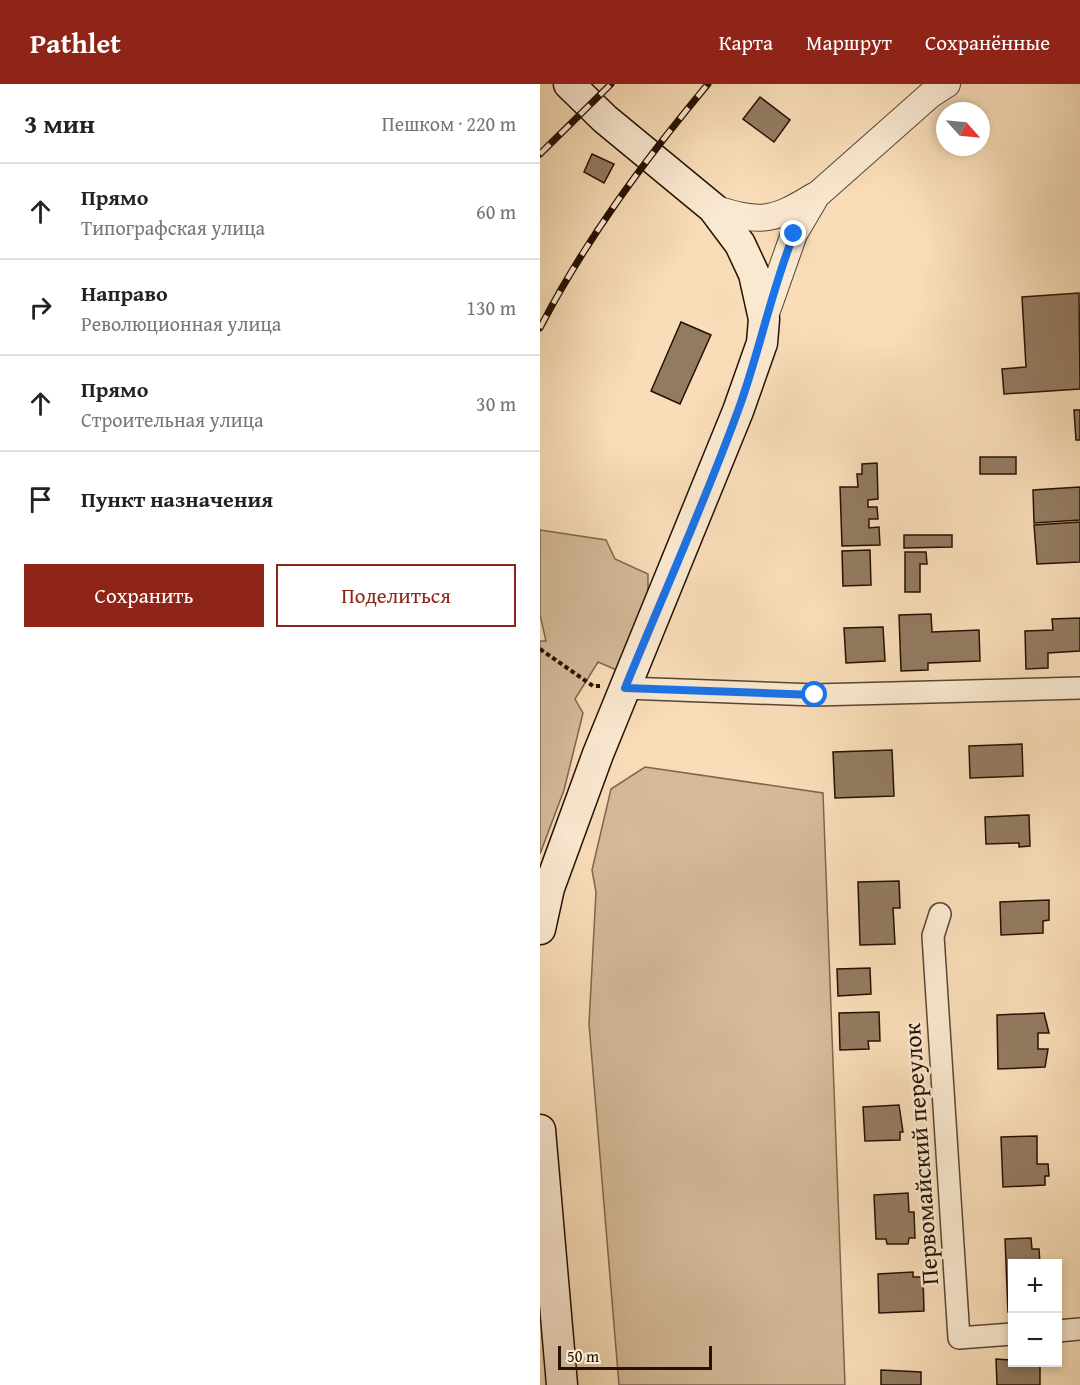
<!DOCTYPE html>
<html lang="ru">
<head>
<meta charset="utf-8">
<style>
	body { margin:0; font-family:"Gentium Book Plus",serif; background:#f6f6f6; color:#222 }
	.controls { position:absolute; right:18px; bottom:18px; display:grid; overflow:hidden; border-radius:0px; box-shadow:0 3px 9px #0003 }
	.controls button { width:54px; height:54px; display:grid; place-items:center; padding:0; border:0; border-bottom:2px solid #e0e0e0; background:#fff; color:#222; font:30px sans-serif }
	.compass { position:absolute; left:396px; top:18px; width:54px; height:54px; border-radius:50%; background:#fff; box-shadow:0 3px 9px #0003; rotate:117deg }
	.scale { position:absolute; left:18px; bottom:15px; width:154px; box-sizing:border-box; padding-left:6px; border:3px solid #251102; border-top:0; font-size:16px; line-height:21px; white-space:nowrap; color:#251102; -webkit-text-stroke:4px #fae9d1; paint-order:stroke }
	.stop { position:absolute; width:18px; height:18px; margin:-14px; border:4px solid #1a73e8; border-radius:50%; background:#fff }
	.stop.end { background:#1a73e8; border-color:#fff; box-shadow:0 2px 6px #0008 }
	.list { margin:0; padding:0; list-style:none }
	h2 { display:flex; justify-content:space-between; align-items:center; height:78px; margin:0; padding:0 24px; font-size:26px }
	h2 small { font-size:20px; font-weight:400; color:#767676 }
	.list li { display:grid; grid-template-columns:39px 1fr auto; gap:18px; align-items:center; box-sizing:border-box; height:96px; padding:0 24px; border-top:2px solid #e0e0e0 }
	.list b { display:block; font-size:22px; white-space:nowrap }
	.list p { margin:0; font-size:20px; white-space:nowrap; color:#767676 }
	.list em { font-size:20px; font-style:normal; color:#767676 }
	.actions { display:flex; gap:12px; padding:18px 24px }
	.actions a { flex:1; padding:14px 0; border:2px solid #8f2418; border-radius:0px; text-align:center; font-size:21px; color:#8f2418 }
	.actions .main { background:#8f2418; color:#fff }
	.icon { flex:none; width:33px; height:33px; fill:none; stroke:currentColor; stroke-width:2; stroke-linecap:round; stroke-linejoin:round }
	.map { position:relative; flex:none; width:540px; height:1301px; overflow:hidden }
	header { display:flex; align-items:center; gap:36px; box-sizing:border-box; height:84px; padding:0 30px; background:#8f2418; color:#fff }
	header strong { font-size:28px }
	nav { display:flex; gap:33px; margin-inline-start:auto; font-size:21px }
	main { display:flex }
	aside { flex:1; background:#fff }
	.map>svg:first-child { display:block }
	.green { fill:#d4ba99; stroke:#7c664e; stroke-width:1.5 }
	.building { fill:#937b61; stroke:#251102; stroke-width:1.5 }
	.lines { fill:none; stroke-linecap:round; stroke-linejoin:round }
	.minor-casing { stroke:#5a4430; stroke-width:24 }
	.tertiary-casing { stroke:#5a4430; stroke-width:28 }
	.secondary-casing { stroke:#251102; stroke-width:33 }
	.path { stroke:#251102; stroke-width:4; stroke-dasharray:4.5 3; stroke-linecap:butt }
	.minor { stroke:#fae9d1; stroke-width:21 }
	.tertiary { stroke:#fae9d1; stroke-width:26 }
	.secondary { stroke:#fae9d1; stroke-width:30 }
	.rail-casing { stroke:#251102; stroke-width:7 }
	.rail { stroke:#fae9d1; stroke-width:4.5; stroke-dasharray:14; stroke-linecap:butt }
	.route { stroke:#1a73e8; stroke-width:8 }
	.labels { text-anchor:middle; stroke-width:5; stroke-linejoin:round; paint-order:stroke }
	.street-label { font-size:24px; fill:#251102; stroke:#fae9d1 }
</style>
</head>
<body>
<header>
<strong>Pathlet</strong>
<nav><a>Карта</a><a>Маршрут</a><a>Сохранённые</a></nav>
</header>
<main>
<aside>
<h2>3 мин<small>Пешком · 220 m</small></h2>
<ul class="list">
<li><svg class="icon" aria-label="ahead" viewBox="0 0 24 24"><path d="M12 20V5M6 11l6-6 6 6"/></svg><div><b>Прямо</b><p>Типографская улица</p></div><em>60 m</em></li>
<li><svg class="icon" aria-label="right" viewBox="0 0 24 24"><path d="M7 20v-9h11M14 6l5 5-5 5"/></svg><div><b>Направо</b><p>Революционная улица</p></div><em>130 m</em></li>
<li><svg class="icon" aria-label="ahead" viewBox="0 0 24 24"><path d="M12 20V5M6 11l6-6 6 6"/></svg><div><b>Прямо</b><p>Строительная улица</p></div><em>30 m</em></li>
<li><svg class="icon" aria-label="arrive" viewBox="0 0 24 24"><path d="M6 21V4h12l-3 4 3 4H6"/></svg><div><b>Пункт назначения</b></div></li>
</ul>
<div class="actions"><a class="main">Сохранить</a><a>Поделиться</a></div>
</aside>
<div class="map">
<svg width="540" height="1301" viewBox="0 0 540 1301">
	<rect width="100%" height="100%" fill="#f8ddb8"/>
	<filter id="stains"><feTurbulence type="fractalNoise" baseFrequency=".00333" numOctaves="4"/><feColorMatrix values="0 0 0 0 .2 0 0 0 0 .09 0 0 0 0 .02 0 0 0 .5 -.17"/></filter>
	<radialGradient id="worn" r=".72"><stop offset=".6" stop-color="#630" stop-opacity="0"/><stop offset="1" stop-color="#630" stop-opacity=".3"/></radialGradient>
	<!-- green -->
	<g class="green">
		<polygon points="0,446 66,456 75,475 108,490 108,527 79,587 58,578 35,615 43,629 24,706 0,770 0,557 6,557 0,531"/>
		<polygon points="105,683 283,709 305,1301 79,1301 49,940 56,808 52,786 71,705"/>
	</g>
	<!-- building -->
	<g class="building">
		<polygon points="220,13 250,36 234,58 203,35"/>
		<polygon points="52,70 74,80 64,99 44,88"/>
		<polygon points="539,209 540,305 464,310 462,285 486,283 482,213"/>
		<polygon points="141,238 171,251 140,320 111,307"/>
		<polygon points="534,326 540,326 540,356 536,356"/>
		<rect x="440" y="373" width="36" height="17"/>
		<polygon points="337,379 338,415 328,416 328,423 337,423 338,435 329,435 329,444 339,443 340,461 302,462 300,403 318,403 317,390 322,390 322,380"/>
		<polygon points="540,403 540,436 494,439 493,406"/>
		<polygon points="540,438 540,478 497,480 494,441"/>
		<polygon points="364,451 412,451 412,463 364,464"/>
		<polygon points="330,466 331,501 303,502 302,467"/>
		<polygon points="365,468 386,468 387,480 380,480 380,508 365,508"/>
		<polygon points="391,530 392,548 439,546 440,577 388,579 388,586 361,587 359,531"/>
		<polygon points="540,534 540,567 508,569 508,584 486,585 485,547 513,546 512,535"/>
		<polygon points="343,543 345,577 306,579 304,544"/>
		<polygon points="482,660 483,692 430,694 429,662"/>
		<polygon points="352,666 354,712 295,714 293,668"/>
		<polygon points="489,731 490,762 479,763 479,759 446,760 445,733"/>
		<polygon points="359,797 360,824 353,824 355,860 320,861 318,798"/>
		<polygon points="509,816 509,836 503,837 503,849 461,851 460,818"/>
		<polygon points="330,884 331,910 298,912 297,885"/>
		<polygon points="339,928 340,957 328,957 329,965 300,966 299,929"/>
		<polygon points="504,929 509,949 498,949 498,965 508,965 505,983 458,985 457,931"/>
		<polygon points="359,1021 363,1048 360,1048 360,1056 325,1057 323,1023"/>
		<polygon points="497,1052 497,1080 508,1080 509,1092 505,1092 505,1101 463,1103 461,1053"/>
		<polygon points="368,1109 369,1128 374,1128 375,1154 369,1154 368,1160 347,1160 346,1155 336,1155 334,1111"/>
		<polygon points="491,1154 492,1165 499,1165 500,1180 472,1180 472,1228 468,1228 465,1155"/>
		<polygon points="373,1188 373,1193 383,1193 384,1227 339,1229 338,1190"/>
		<polygon points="456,1275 500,1278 500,1301 457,1301"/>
		<polygon points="341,1286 381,1288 381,1301 341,1301"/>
	</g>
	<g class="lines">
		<defs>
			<g id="minor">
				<polyline points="85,604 275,611 540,604"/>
				<polyline points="400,830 393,852 419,1254 472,1250"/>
				<polyline points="518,1247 540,1245"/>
			</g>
			<g id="tertiary">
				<path d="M 173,124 C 220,139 232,138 274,112"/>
				<polyline points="224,235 254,150 277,111 390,11 407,0"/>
			</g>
			<g id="secondary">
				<polyline points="0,845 9,804 58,670 198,327 222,259 224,235 214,190 200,160 173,124 65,35 29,0"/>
				<polyline points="0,1046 22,1301"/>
			</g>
		</defs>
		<!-- minor casing -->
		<use href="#minor" class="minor-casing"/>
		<!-- tertiary casing -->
		<use href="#tertiary" class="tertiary-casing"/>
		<!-- secondary casing -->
		<use href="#secondary" class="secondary-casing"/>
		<!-- path -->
		<polyline class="path" points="0,565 53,602 60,602"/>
		<!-- minor -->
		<use href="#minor" class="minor"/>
		<!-- tertiary -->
		<use href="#tertiary" class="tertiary"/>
		<!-- secondary -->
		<use href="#secondary" class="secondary"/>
		<defs>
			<g id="rail">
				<polyline points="0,70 71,0"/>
				<path d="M 0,244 C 46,155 104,77 168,0"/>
			</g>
		</defs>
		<!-- rail casing -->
		<use href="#rail" class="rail-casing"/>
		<!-- rail -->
		<use href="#rail" class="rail"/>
	</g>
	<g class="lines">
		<!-- route -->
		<path class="route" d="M 254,150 C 231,207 220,266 199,324 C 165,418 123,511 85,604 L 275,611"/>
	</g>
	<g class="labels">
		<!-- street labels -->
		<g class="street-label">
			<text transform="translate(381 1070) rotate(-94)" y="8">Первомайский переулок</text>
		</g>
	</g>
	<rect width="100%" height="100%" filter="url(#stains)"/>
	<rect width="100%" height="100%" fill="url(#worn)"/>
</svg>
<div class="controls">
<button>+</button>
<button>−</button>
</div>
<svg class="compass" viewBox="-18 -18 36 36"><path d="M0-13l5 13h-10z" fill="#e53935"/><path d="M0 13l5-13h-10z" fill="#767676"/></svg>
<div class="scale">50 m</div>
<div class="stop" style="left:275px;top:611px"></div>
<div class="stop end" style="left:254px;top:150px"></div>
</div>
</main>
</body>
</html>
